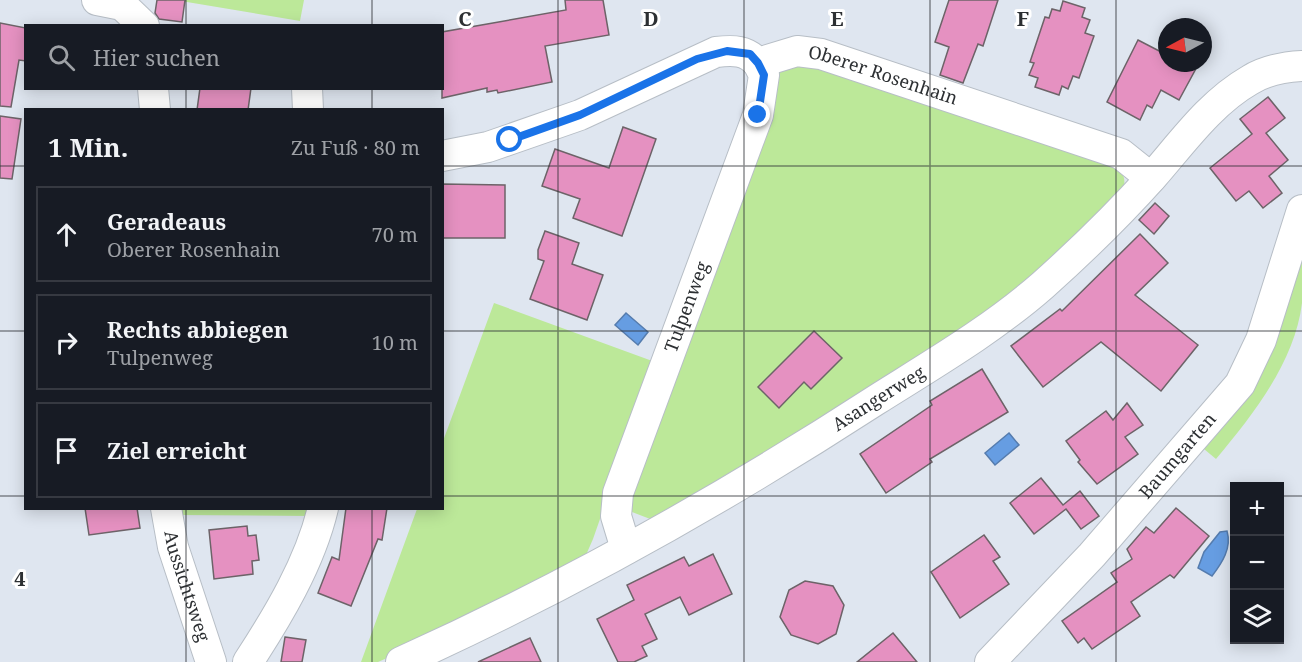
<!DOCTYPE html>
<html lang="de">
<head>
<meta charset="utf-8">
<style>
	body { margin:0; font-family:"Noto Serif",serif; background:#242831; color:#f1f3f6 }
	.controls { position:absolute; right:18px; bottom:18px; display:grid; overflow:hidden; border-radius:0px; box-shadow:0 3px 15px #0003 }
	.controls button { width:54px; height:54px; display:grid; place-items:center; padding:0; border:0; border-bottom:2px solid #363941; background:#171b24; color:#f1f3f6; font:30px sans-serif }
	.compass { position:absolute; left:1158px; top:18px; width:54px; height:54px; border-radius:50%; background:#171b24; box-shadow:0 3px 15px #0003; rotate:263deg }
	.stop { position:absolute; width:18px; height:18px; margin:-14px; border:4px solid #1a73e8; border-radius:50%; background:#fff }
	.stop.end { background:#1a73e8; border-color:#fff; box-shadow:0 2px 6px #0008 }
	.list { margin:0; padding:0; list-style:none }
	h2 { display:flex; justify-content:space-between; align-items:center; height:78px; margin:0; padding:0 24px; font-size:26px }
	h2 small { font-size:20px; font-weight:400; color:#9ea1a6 }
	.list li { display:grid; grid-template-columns:39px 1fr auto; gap:18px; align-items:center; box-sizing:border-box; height:96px; margin:0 12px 12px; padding:0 12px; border:2px solid #363941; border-radius:0px }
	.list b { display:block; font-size:22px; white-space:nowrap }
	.list p { margin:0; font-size:20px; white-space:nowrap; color:#9ea1a6 }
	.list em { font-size:20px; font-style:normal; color:#9ea1a6 }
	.icon { flex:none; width:33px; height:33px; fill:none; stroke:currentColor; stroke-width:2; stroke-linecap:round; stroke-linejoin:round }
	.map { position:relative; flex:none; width:1302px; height:662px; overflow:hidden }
	.search { position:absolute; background:#171b24; box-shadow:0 3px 15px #0003; left:24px; top:24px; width:420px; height:66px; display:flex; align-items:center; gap:15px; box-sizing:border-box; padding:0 21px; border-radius:0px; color:#9ea1a6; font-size:22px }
	.panel { position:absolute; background:#171b24; box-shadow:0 3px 15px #0003; left:24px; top:108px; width:420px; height:402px; border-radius:0px }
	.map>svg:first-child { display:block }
	.green { fill:#bce899 }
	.water { fill:#669de2; stroke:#557cae; stroke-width:1.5 }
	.building { fill:#e591c1; stroke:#6d6368; stroke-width:1.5 }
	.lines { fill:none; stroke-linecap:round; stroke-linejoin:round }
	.street-casing { stroke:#b7bec6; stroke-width:32 }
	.street { stroke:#fff; stroke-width:30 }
	.route { stroke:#1a73e8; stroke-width:8 }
	.grid { fill:none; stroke:#2d3033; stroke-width:1.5; stroke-opacity:0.55 }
	.labels { text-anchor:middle; stroke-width:6; stroke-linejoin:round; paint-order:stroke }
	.street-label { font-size:18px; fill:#2d3033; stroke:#fff }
	.grid-label { font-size:20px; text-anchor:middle; font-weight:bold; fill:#2d3033; stroke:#fff; stroke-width:6; stroke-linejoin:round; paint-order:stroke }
</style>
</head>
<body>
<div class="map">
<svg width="1302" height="662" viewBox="0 0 1302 662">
	<rect width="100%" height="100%" fill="#dfe6f0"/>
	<!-- green -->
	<g class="green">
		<polygon points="175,0 304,0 300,21"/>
		<path d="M 805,60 L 1111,161 C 1124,173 1128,179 1121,195 L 978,325 L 658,522 L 632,512 L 628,495 L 778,70 Z"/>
		<path d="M 1302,243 C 1302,262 1302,283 1302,303 C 1295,362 1252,416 1216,459 L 1204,449 L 1242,405 L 1263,369 Z"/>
		<polygon points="494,303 655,362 593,539 586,555 428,640 378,662 361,662 417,509 442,508 443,441"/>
		<polygon points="180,509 314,509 311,516 181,515"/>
	</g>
	<!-- water -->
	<g class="water">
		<polygon points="626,313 648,332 638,345 615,325"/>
		<polygon points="1009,433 1019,445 995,465 985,453"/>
		<path d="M 1227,531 C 1232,548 1222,563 1212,576 L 1198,568 L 1204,552 L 1220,532 Z"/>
	</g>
	<!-- building -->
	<g class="building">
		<polygon points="157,0 185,0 182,22 159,19 155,13"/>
		<polygon points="565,0 603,0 609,35 545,46 552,82 498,93 497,90 487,92 487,88 442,98 442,32 566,10"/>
		<polygon points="949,0 998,0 983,46 978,44 963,83 940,75 949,47 935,42"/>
		<polygon points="1063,1 1085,8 1082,17 1090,20 1085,33 1094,36 1079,78 1073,76 1068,89 1062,86 1059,95 1035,87 1038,78 1029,75 1034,63 1030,62 1045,17 1049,18 1052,9 1060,11"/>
		<polygon points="0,23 26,28 26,61 19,60 11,107 0,106"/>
		<polygon points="1138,40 1167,55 1167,63 1199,63 1179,100 1161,90 1152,108 1147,105 1140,120 1107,102"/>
		<polygon points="200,88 251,88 248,110 197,110"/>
		<polygon points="1268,97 1285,118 1266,133 1288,160 1269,176 1282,193 1263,208 1249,191 1236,201 1210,168 1252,134 1240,119"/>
		<polygon points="0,116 21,119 12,179 0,178"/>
		<polygon points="623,127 656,139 622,236 573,218 580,199 542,186 555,149 609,168"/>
		<polygon points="442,184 505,185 505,238 442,238"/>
		<polygon points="1155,203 1169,216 1154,234 1139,220"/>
		<polygon points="545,231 579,243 572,264 603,275 587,320 530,299 544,261 538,259 538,250"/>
		<polygon points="1140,234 1168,263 1135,295 1198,345 1161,391 1101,342 1043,387 1011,346 1060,309 1062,311"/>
		<polygon points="814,331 842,358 811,389 804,382 779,408 758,387"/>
		<polygon points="982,369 1008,412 930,459 932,462 886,493 860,454 932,405 930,401"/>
		<polygon points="1127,403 1143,425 1125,437 1138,454 1097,484 1078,462 1080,460 1066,441 1106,411 1113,420"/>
		<polygon points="1041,478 1063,505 1080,491 1099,516 1081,529 1066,509 1034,534 1010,503"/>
		<polygon points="85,508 137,508 140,528 89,535"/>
		<polygon points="346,508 387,508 382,540 378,539 351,606 318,593 332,557 339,560"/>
		<polygon points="1176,508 1209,536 1174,578 1170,575 1131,602 1140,616 1092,649 1084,638 1078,643 1062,621 1117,582 1111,573 1132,559 1127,549 1146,527 1154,533"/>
		<polygon points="247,526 248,536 256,535 259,560 252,561 253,574 214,579 209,530"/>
		<polygon points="984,535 1000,557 993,561 1009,584 960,618 931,572"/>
		<polygon points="713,554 732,594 689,615 680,597 645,614 657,639 642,646 647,656 634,662 618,662 597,619 634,600 627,585 684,557 689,566"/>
		<polygon points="805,581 833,586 844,605 836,634 818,644 791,635 780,617 789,590"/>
		<polygon points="893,633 917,662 857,662"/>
		<polygon points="285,637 306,640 302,662 281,662"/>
		<polygon points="530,638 541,662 478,662"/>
	</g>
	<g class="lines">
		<defs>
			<g id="street">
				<polyline points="97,0 122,5 144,26"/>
				<polyline points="153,88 155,110"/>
				<polyline points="307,88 308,110"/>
				<path id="s1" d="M 442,156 L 488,147 L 580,115 L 716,52 C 734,50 746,50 758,63 L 797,51 L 821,54 L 1121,154 L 1151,178"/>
				<path id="s2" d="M 166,508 L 173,547 L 211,662"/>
				<path id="s3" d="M 626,549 L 616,516 L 618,493 L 758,115 L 764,75 L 758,63"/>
				<path d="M 248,662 C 278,616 310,563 323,508"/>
				<path id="s4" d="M 401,662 C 565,588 725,498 876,400 C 933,364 993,329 1043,285 C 1081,251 1119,214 1153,176 C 1182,143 1210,103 1250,80 C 1266,70 1283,67 1302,66"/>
				<path id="s5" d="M 990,662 L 1092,555 L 1240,384 L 1261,340 L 1302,210"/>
			</g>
		</defs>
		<!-- street casing -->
		<use href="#street" class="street-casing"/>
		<!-- street -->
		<use href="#street" class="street"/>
	</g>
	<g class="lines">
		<!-- route -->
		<polyline class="route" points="510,140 580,115 697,59 727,51 750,54 758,63 764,75 758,115"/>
	</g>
	<!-- grid -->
	<path class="grid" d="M 186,0 L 186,26M 372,0 L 372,26M 558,0 L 558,662M 744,0 L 744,662M 930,0 L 930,662M 1116,0 L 1116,662M 186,88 L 186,110M 372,88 L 372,110M 0,166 L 26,166M 442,166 L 1302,166M 0,331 L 26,331M 442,331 L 1302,331M 0,496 L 26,496M 442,496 L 1234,496M 1280,496 L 1302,496M 186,508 L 186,662M 372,508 L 372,662"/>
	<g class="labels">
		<!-- street labels -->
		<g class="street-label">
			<text dy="6" stroke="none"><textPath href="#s1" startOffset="470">Oberer Rosenhain</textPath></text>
			<text dy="6" stroke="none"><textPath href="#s3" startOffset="256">Tulpenweg</textPath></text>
			<text dy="6" stroke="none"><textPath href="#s4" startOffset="546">Asangerweg</textPath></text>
			<text dy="6" stroke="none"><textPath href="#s5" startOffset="279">Baumgarten</textPath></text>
			<text dy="6" stroke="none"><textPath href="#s2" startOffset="81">Aussichtsweg</textPath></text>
		</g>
	</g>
	<g class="grid-label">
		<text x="465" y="26">C</text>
		<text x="651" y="26">D</text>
		<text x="837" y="26">E</text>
		<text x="1023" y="26">F</text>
		<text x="20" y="586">4</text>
	</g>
</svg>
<div class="controls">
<button>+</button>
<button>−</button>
<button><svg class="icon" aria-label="layers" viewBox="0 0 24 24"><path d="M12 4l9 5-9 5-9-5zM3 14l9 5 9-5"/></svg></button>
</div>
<svg class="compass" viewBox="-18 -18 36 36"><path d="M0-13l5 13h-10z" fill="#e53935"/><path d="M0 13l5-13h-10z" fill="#9ea1a6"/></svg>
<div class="stop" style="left:510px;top:140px"></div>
<div class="stop end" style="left:758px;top:115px"></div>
<div class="search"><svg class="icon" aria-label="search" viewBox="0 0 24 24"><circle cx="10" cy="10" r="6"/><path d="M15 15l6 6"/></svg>Hier suchen</div>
<section class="panel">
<h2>1 Min.<small>Zu Fuß · 80 m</small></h2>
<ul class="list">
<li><svg class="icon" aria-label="ahead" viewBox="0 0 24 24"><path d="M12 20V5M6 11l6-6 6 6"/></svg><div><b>Geradeaus</b><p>Oberer Rosenhain</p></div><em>70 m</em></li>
<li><svg class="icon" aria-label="right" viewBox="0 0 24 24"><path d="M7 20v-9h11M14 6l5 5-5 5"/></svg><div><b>Rechts abbiegen</b><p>Tulpenweg</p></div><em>10 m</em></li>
<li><svg class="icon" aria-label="arrive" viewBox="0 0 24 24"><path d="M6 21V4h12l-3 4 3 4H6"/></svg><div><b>Ziel erreicht</b></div></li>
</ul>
</section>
</div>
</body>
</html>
